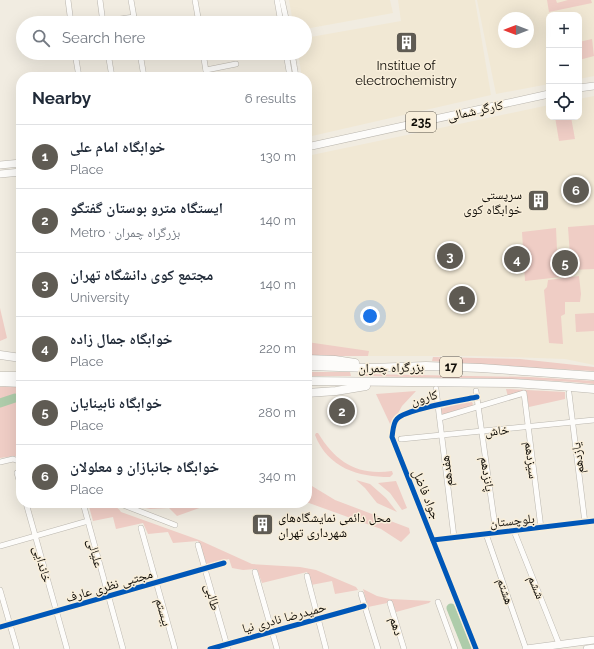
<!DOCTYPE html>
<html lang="en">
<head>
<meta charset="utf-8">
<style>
	body { margin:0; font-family:Raleway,"Noto Naskh Arabic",sans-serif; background:#f6f6f7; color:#1f2937 }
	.controls { position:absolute; right:12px; top:12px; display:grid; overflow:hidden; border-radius:8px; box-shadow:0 4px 16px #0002 }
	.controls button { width:36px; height:36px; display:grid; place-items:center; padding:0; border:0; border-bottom:1px solid #e0e1e3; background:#fff; color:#1f2937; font:20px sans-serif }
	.compass { position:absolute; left:498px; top:12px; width:36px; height:36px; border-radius:50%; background:#fff; box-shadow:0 4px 16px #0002; rotate:270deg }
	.you { position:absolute; left:370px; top:316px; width:14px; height:14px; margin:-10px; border:3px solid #fff; border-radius:50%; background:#1a73e8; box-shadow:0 0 0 6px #1a73e833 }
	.badge { display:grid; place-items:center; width:26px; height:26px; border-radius:50%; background:#5f5b53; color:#fff; font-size:13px; font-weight:700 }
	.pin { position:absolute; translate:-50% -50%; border:2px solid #fff; box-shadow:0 1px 4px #0006 }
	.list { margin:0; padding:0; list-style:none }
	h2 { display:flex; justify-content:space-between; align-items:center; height:52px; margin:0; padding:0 16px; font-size:17px }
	h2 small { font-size:13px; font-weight:400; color:#747a83 }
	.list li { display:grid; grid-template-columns:26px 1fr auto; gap:12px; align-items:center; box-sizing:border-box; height:64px; padding:0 16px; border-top:1px solid #e0e1e3 }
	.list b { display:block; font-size:15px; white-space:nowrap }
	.list p { margin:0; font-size:13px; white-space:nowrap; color:#747a83 }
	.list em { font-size:13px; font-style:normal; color:#747a83 }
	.icon { flex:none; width:22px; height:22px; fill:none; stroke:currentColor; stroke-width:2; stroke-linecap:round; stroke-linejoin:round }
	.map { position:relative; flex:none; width:594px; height:649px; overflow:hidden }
	.search { position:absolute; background:#fff; box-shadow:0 4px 16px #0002; left:16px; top:16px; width:296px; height:44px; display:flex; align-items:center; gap:10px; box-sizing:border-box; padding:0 14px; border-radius:22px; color:#747a83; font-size:15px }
	.panel { position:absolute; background:#fff; box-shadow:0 4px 16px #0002; left:16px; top:72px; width:296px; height:436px; border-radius:16px }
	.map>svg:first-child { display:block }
	.built { fill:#f1e8d4; fill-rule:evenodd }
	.green { fill:#efcdc5 }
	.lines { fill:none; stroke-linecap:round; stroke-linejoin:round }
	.river { stroke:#aeccaa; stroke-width:9 }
	.minor-casing { stroke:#bab6ae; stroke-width:6 }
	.major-casing { stroke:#bab6ae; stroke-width:8 }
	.highway-casing { stroke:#bab6ae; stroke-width:9 }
	.minor { stroke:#fdfcfa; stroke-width:5 }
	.major { stroke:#fdfcfa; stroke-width:7 }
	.highway { stroke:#fdfcfa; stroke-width:8 }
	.cycleway-casing { stroke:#f8eeda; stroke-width:8 }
	.cycleway { stroke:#0057b8; stroke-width:5 }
	.labels { text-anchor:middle; stroke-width:3; stroke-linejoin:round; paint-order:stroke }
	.shield { fill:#f8eeda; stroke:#565046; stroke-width:1 }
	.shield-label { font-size:12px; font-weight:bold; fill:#100d07 }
	.poi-label { font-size:13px; fill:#100d07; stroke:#f8eeda }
	.street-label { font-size:13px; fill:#100d07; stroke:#f8eeda }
</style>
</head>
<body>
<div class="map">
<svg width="594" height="649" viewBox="0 0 594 649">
	<rect width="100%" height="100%" fill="#f1ece1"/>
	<!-- built -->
	<g class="built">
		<polygon points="289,0 390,0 393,13 305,29 305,23 293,23"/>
		<polygon points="398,0 475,0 491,95 312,136 307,106 307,77 302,77 298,53 305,53 305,38 401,21"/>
		<path d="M 477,0 L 594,0 L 594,76 L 579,79 L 579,15 L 549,15 L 549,84 L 496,94 ZM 504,18 L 528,18 L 528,42 L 504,42 Z"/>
		<polygon points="594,96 594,365 565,359 475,356 307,356 307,156 549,105 549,117 579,117 579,99"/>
	</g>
	<!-- green -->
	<g class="green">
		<polygon points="547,0 556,0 557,3 568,0 591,0 592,3 549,12"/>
		<polygon points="592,39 594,56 579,60 579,42"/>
		<polygon points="555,117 571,117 575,139 559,141"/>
		<polygon points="594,225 594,269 571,270 568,227"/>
		<polygon points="556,228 557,250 559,250 561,277 525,281 522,232"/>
		<polygon points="579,276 581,294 580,302 565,302 565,314 561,316 563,344 549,343 544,290 547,287 548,280"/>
		<polygon points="0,308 7,338 0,341"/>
		<polygon points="594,313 594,331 576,332 575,314"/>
		<polygon points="307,342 369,351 368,356 307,356"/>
		<polygon points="433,357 520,359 594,367 594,371 482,365 432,361"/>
		<polygon points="307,372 350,372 351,376 307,376"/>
		<polygon points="363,374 530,377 594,381 594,384 573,382 538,380 363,376"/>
		<polygon points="11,385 21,385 21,459 15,456 0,458 0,387"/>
		<polygon points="506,389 565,392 565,399 529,407 526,392 508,397"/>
		<polygon points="416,391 402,406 391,426 376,394"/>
		<polygon points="471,400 473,404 472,406 441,415 440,409"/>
		<path d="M 316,433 L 318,433 C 336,462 357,476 392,471 L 393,474 L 390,477 C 358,477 328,468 315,435 Z"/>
		<polygon points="356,480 370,484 386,498 397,512 377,503 365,488"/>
		<polygon points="396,481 407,508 402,510 390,493 378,483"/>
		<polygon points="307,483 335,500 409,528 410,533 401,542 381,529 309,503 307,502"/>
		<path d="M 88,503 C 101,503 113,500 121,512 L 199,540 L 252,564 L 300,567 L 316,570 L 356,587 L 358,590 L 335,594 L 332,581 L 311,585 L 307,572 L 262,583 L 257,569 L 243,570 L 232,568 L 229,559 L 207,565 L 198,541 L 173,543 L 168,532 L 148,534 L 143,523 L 116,529 L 113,517 L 93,521 Z"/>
		<polygon points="124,503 208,503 205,506 177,516 169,508 150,509"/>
		<polygon points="363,589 377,596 390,599 431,601 429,603 396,612 392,602 368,607"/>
	</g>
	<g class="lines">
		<!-- river -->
		<g class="river">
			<polyline points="0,403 15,398"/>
			<polyline points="451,608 467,648"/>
		</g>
		<defs>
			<g id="minor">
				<polyline points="68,0 71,23"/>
				<polyline points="100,0 103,23"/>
				<polyline points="131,0 135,23"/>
				<polyline points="195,0 199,23"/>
				<polyline points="277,0 281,23"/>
				<polyline points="282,0 287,23"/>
				<polyline points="93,23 134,17"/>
				<polyline points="75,53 79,77"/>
				<polyline points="108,53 112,77"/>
				<polyline points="140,53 144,77"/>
				<polyline points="203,53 207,77"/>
				<polyline points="286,53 290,77"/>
				<polyline points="292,53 296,77"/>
				<polyline points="206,70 236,64"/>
				<polyline points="307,135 309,146"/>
				<polyline points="436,389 454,537"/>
				<polyline points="476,391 496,533"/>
				<polyline points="569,393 585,523"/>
				<polyline points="440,418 524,393 541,528"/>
				<polyline points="401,439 594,420"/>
				<polyline points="0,462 13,459 21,462"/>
				<polyline points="17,473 21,487"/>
				<polyline points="26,503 67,649"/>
				<polyline points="83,503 123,649"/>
				<polyline points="118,503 175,525"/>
				<polyline points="141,528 175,649"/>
				<polyline points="514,531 559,644"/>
				<polyline points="486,534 526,649"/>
				<polyline points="433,540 594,521"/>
				<polyline points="198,545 228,649"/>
				<polyline points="0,546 88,521"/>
				<polyline points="255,572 277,649"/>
				<polyline points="307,576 326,649"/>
				<polyline points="0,590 17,649"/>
				<polyline points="361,594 378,649"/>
				<polyline points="438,602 455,649"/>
				<polyline points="390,603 404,649"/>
				<polyline points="0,627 224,563"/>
				<polyline points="210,649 364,606"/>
				<path d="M 476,649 L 392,437 C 393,431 393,423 397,419 C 405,409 462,400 477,397"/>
			</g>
			<g id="major">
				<polyline points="579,88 594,86"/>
				<polyline points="307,147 549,94"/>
				<polyline points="0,165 21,163"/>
				<polyline points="0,174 21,172"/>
				<polyline points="526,649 594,640"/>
				<polyline points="587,649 594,648"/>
			</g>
			<g id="highway">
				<polyline points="0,355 21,358"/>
				<polyline points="307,359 335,360 355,363"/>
				<polyline points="307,366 371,368 426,366 481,368 594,376"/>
				<polyline points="0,376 21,376"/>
				<polyline points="307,381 512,383 559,386 594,389"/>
				<polyline points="0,382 21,383"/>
				<polyline points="307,393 336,391 366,386"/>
			</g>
		</defs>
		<!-- minor casing -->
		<use href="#minor" class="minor-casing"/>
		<!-- major casing -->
		<use href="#major" class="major-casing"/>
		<!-- highway casing -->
		<use href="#highway" class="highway-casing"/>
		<!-- minor -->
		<use href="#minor" class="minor"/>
		<!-- major -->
		<use href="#major" class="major"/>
		<!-- highway -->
		<use href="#highway" class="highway"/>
		<defs>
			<g id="cycleway">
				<polyline points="433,540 594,521"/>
				<polyline points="0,627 224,563"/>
				<polyline points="210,649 364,606"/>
				<path d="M 476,649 L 392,437 C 393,431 393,423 397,419 C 405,409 462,400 477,397"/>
			</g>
		</defs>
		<!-- cycleway casing -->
		<use href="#cycleway" class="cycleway-casing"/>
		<!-- cycleway -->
		<use href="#cycleway" class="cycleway"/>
	</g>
	<!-- icons -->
	<defs>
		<symbol id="building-square" viewBox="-11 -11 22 22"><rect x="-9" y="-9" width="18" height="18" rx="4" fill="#5f5b53" stroke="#f8eeda"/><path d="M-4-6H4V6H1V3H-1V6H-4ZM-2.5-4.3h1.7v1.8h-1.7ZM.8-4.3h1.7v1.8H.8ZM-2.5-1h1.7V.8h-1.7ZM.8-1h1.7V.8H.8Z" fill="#fff"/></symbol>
	</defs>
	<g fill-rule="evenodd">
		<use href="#building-square" x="394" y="30" width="25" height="25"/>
		<use href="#building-square" x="526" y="188" width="25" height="25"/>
		<use href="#building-square" x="250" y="512" width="25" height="25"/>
	</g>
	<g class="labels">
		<!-- shield labels -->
		<g class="shield">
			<rect x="406" y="112" width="30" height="20" rx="3"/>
			<rect x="440" y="357" width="22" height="20" rx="3"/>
		</g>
		<g class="shield-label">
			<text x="421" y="126">235</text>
			<text x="451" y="371">17</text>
		</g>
		<!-- poi labels -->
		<g class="poi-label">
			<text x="406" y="70">Institue of<tspan x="406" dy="15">electrochemistry</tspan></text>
			<text x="522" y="199" text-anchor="end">سرپستی<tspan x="522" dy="15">خوابگاه کوی</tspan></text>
			<text x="278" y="522" text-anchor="start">محل دائمی نمایشگاه‌های<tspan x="278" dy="15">شهرداری تهران</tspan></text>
		</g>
		<!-- street labels -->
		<g class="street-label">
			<text transform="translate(475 110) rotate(-12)" y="5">کارگر شمالی</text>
			<text transform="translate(391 367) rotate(-1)" y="5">بزرگراه چمران</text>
			<text transform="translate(424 397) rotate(-15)" y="5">کارون</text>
			<text transform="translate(497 430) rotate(-6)" y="5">خاش</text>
			<text transform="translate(577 458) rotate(-97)" y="5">یازدهم</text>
			<text transform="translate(532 460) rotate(83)" y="5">سیزدهم</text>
			<text transform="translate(446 471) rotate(-97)" y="5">هفدهم</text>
			<text transform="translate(488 474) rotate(82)" y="5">پانزدهم</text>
			<text transform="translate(427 494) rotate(68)" y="5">جواد فاضل</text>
			<text transform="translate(512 520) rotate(-6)" y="5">بلوچستان</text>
			<text transform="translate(96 553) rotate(75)" y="5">علیالی</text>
			<text transform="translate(43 564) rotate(74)" y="5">خاندایی</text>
			<text transform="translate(109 585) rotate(-16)" y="5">مجتبی نظری عارف</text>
			<text transform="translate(537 587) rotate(68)" y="5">ششم</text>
			<text transform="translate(506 591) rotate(71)" y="5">هشتم</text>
			<text transform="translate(213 597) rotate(74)" y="5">طالبی</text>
			<text transform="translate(164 612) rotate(74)" y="5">بیستم</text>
			<text transform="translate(284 617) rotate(-15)" y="5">حمیدرضا نادری نیا</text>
			<text transform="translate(397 626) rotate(73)" y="5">دهم</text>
		</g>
	</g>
</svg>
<div class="controls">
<button>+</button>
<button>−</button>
<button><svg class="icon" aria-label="locate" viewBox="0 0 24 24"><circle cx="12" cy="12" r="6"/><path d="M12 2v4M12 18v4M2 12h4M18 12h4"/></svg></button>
</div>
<svg class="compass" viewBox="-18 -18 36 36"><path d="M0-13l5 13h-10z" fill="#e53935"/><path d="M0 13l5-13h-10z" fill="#747a83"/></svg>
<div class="you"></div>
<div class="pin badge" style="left:462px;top:299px">1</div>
<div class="pin badge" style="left:342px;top:411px">2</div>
<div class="pin badge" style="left:450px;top:256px">3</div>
<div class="pin badge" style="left:517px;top:259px">4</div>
<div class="pin badge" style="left:565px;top:263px">5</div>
<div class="pin badge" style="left:576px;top:190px">6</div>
<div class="search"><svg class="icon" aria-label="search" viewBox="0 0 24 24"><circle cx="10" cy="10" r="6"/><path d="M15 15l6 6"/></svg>Search here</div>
<section class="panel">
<h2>Nearby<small>6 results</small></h2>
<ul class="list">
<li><span class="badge">1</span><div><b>خوابگاه امام علی</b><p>Place</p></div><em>130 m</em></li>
<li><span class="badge">2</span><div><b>ایستگاه مترو بوستان گفتگو</b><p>Metro · بزرگراه چمران</p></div><em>140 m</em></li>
<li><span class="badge">3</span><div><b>مجتمع کوی دانشگاه تهران</b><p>University</p></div><em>140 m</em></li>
<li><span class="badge">4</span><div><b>خوابگاه جمال زاده</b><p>Place</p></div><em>220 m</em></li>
<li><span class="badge">5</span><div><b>خوابگاه نابینایان</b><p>Place</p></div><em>280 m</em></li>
<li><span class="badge">6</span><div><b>خوابگاه جانبازان و معلولان</b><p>Place</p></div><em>340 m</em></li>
</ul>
</section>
</div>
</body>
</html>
